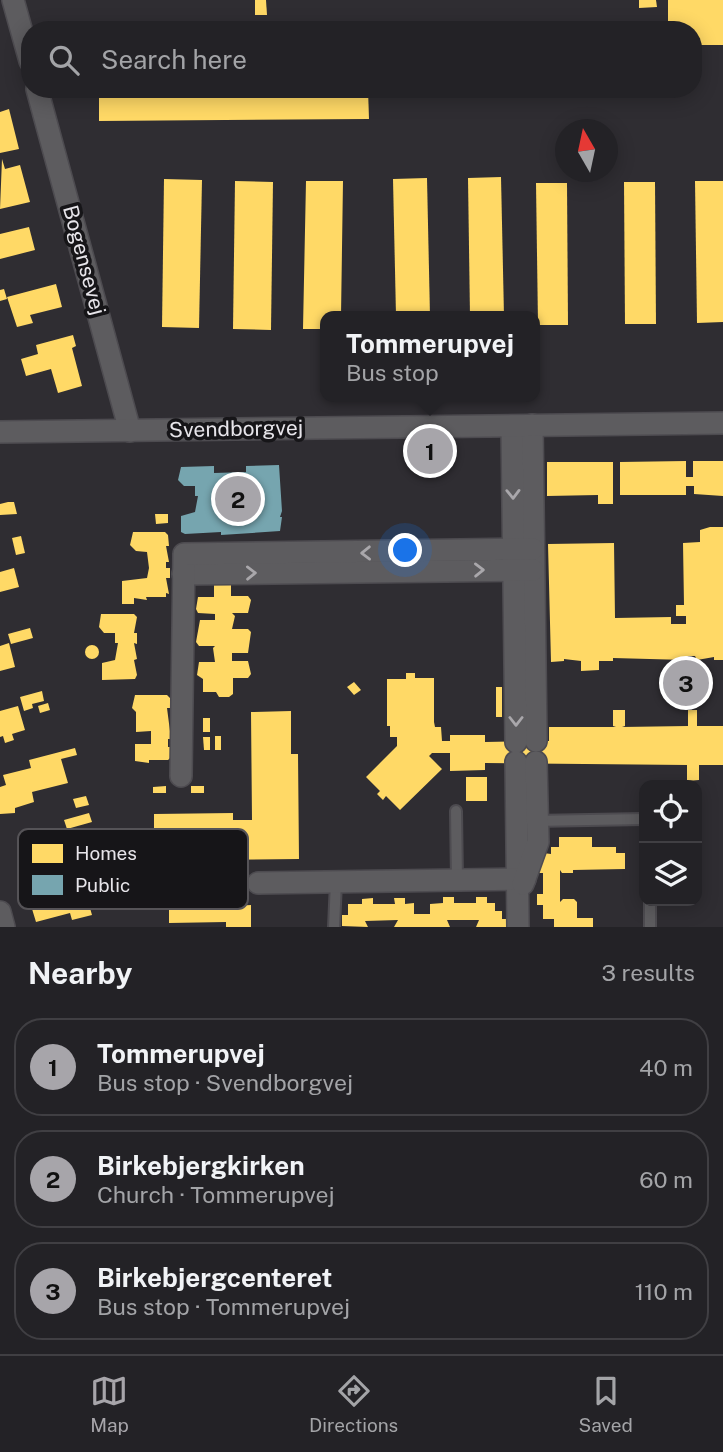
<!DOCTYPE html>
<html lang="en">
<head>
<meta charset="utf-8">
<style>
	body { margin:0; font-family:"Public Sans",sans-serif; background:#2f2f32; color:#f1f3f6 }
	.controls { position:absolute; right:21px; bottom:21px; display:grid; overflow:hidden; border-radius:14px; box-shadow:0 4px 18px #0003 }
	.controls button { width:63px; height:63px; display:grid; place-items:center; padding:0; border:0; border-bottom:2px solid #403f43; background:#232226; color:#f1f3f6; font:35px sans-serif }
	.compass { position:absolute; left:555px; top:119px; width:63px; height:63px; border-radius:50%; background:#232226; box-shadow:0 4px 18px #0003; rotate:351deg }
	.you { position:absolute; left:406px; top:551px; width:24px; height:24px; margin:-18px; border:5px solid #fff; border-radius:50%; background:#1a73e8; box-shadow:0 0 0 10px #1a73e833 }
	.badge { display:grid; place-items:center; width:46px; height:46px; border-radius:50%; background:#a7a5aa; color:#111; font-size:23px; font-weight:700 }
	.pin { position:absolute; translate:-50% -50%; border:4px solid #fff; box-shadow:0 2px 7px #0006 }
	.popup { position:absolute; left:320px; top:311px; width:220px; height:91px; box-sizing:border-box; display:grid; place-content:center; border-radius:14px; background:#232226; filter:drop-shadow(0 2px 5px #0005); font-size:23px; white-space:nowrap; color:#a3a4a7 }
	.popup b { font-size:26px; color:#f1f3f6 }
	.popup::after { content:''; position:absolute; left:50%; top:100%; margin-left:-14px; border:14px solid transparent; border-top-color:#232226 }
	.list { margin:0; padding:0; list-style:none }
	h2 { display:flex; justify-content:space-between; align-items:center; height:91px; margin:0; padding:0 28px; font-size:30px }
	h2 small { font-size:23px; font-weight:400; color:#a3a4a7 }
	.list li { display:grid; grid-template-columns:46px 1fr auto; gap:21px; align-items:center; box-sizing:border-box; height:98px; margin:0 14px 14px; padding:0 14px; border:2px solid #403f43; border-radius:28px }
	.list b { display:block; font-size:26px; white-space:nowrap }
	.list p { margin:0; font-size:23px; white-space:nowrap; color:#a3a4a7 }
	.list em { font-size:23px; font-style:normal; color:#a3a4a7 }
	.icon { flex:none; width:38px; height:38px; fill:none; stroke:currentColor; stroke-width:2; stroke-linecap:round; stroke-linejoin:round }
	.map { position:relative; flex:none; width:723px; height:927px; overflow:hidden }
	.search { position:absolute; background:#232226; box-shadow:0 4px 18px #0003; left:21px; right:21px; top:21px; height:77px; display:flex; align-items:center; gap:18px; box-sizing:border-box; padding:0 24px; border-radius:28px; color:#a3a4a7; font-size:26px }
	.sheet { height:427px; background:#232226 }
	nav { display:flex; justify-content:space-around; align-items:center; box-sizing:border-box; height:98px; border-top:2px solid #403f43; background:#232226; font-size:19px; color:#a3a4a7 }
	nav a { display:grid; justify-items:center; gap:4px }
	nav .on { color:#a7a5aa }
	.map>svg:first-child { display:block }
	.homes { fill:#ffd966 }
	.public { fill:#76a5af }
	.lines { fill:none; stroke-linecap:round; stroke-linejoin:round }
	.lane-casing { stroke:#4d4b50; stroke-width:14 }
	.street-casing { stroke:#4d4b50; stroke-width:24 }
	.lane { stroke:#5d5c5f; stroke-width:10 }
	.street { stroke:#5d5c5f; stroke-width:21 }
	.oneway { stroke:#a9a7ab }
	.labels { text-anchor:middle; stroke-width:7; stroke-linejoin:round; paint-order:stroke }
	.street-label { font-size:21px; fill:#e7e5ea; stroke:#161518 }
	.key { fill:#161518; stroke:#555357; stroke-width:2 }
	.key-label { font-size:19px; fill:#e7e5ea }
</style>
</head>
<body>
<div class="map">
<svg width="723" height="927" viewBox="0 0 723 927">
	<rect width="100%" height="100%" fill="#2f2d32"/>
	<!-- homes -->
	<g class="homes">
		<polygon points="255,0 266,0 267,15 255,15"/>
		<polygon points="639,0 656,0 657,7 639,8"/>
		<polygon points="668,0 723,0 723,45 693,45 693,30 668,30"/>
		<polygon points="99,89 368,89 369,119 99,121"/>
		<rect x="390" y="89" width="186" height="8"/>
		<polygon points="9,109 19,149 0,153 0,112"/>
		<polygon points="2,159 5,169 20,165 30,202 0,209"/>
		<polygon points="501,177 504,316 470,316 468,178"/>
		<polygon points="427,178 430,316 396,316 393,179"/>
		<polygon points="164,179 202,180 199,328 162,327"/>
		<polygon points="235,181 273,182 271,330 233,329"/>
		<polygon points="306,181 343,181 341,316 325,316 325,329 303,329"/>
		<polygon points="695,181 723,181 723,322 697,323"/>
		<polygon points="624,182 655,182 656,324 625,324"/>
		<polygon points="536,183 567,183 568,325 538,325"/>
		<polygon points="29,227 35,250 0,259 0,234"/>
		<polygon points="56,284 62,307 30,315 33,323 17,327 7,297"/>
		<polygon points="4,289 7,299 0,301 0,290"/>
		<polygon points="73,335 76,346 72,348 82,386 58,393 51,369 26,376 21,359 38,354 36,345"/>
		<polygon points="686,461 686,477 693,477 693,461 723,461 723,496 694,494 694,486 686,486 686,495 620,495 620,462"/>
		<polygon points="547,462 613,462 613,504 598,504 598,495 547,496"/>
		<polygon points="8,502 14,502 17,514 0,515 0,504"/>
		<polygon points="155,514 168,514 168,523 156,524"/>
		<polygon points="710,527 723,527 723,660 714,660 714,657 697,660 695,656 688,656 686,660 613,658 613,661 599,661 599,670 581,671 581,661 564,659 564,661 551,662 548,544 614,543 615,618 671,617 671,624 686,624 686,616 676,616 676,605 684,605 683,543 700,542 700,530"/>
		<polygon points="133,532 165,532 168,535 169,546 166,546 169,562 166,562 166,568 170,568 170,578 166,578 169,594 166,593 166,597 146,597 147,600 134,598 134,604 122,604 122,581 147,578 149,568 147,552 136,551 130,545"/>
		<polygon points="21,536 25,553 16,555 12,538"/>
		<polygon points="14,568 19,587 0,592 0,572"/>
		<polygon points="214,580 231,580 231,596 248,596 251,600 248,613 232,613 235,616 232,629 248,629 251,632 248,653 232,653 232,661 248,661 251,674 248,678 233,678 233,694 229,697 219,697 216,692 203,692 203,679 197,675 199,662 215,662 213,648 215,646 199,646 196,642 200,620 215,620 215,614 198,613 196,609 198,597 214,597"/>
		<polygon points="101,614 134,614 137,617 134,633 137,633 137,644 134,643 137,659 134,660 137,675 135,679 102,680 102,663 115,660 118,643 115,643 115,633 104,633 99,627"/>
		<polygon points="30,628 33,638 11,644 8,634"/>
		<polygon points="9,643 15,667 0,671 0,646"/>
		<circle cx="92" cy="652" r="7"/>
		<polygon points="406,673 415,673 415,678 434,678 434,722 435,727 441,727 442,741 450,741 450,735 485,735 485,742 549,741 549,727 616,727 613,726 613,710 625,710 625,726 622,727 688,726 688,710 697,710 697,726 723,726 723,765 699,765 699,780 687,781 687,765 485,763 485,770 450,771 450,753 432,753 429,756 442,769 400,810 386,796 383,800 377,794 380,791 366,777 397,746 397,737 390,737 390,726 387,726 387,679 406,679"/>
		<polygon points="354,682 361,690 354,695 347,687"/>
		<rect x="496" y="687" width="6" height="30"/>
		<polygon points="42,691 44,701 32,704 33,708 24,711 20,697"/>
		<polygon points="135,695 167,695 170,698 170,708 167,708 171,739 168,739 168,747 171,747 171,757 168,760 149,760 149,763 135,761 135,744 151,744 151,731 136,732 136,712 132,708"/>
		<polygon points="48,703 50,710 40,713 38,706"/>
		<polygon points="18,706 25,730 12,734 14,740 5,743 3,736 0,737 0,711"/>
		<polygon points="291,711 291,754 298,754 299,859 197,860 197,854 154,854 154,814 233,813 233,820 252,820 251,712"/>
		<rect x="203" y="718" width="7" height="14"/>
		<rect x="215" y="736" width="6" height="14"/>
		<polygon points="203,737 210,737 210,750 204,750"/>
		<polygon points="75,748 77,755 61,759 68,783 32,792 34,802 15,808 15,813 0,814 0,787 6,785 3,775 31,768 29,760"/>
		<rect x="466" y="777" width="21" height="24"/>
		<polygon points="166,786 166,793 153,793 153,787"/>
		<rect x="191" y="786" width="13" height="7"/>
		<polygon points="86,796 89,805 76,808 73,799"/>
		<polygon points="89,813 92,822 67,829 64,820"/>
		<polygon points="59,830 66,854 51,858 54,870 31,877 21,841"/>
		<polygon points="559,837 592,837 592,847 616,847 616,853 625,853 625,869 573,870 573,873 562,873 560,870 560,902 563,899 574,899 577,902 577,918 593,918 593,927 554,927 554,919 543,919 543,905 537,905 537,894 543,894 543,873 537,873 537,862 543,862 543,853 551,854 551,847 559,847"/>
		<polygon points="111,869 113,876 98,880 96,873"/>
		<polygon points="93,871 101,905 90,908 92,915 72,920 70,913 36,922 29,899 64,889 62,879"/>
		<rect x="240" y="883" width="11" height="6"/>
		<polygon points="234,889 235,906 251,905 251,927 226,927 226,922 169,923 169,906 202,906 199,903 202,890"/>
		<polygon points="443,897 454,897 454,903 476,903 476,897 487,897 487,903 495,903 495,911 502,911 502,919 512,919 512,927 476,927 479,920 447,920 450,927 394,927 398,920 365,921 368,927 342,926 342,915 348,915 348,904 362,904 362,899 373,898 373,904 395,904 394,898 405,898 405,904 414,903 414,914 430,914 430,904 443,903"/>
	</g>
	<!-- public -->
	<polygon class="public" points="279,465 282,511 280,517 282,517 280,531 221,535 221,532 185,534 181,532 181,516 195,512 198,496 195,496 195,486 184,486 178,480 181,467 214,466 214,473 246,472 246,466"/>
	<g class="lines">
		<defs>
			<g id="lane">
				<polyline points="456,811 457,880"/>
				<polyline points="533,821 644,819"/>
				<polyline points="650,901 650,927"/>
				<polyline points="334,927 336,882"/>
			</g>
			<g id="street">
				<polyline points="13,0 30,61"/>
				<polyline points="37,89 130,431"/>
				<polyline points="532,425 536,741"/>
				<polyline points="512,426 516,742"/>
				<polyline points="0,432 723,423"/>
				<polyline points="183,574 533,570"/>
				<polyline points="516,762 518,927"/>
				<polyline points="181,776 184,554 533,549"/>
				<polyline points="258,883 525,879"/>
				<polyline points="523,884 538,842 536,762"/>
				<polyline points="0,912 4,927"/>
			</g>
		</defs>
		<!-- lane casing -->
		<use href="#lane" class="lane-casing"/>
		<!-- street casing -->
		<use href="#street" class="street-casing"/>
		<!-- lane -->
		<use href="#lane" class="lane"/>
		<!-- street -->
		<use href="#street" class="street"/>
	</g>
	<!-- one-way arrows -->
	<defs><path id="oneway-chevron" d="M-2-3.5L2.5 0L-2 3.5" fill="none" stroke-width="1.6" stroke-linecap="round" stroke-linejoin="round" transform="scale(1.75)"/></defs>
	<g class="oneway">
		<use href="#oneway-chevron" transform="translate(513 494) rotate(89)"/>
		<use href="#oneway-chevron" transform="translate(366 553) rotate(179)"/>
		<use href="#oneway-chevron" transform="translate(479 570) rotate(-1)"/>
		<use href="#oneway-chevron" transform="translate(251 573) rotate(-1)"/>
		<use href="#oneway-chevron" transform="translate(516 721) rotate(90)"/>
	</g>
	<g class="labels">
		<!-- street labels -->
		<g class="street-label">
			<text transform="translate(84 260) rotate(75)" y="7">Bogensevej</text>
			<text transform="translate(236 429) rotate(-1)" y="7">Svendborgvej</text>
		</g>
	</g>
	<!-- legend -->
	<rect x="18" y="829" width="230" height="80" rx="10" class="key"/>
	<rect x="32" y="844" width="31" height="19" fill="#ffd966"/>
	<rect x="32" y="875" width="31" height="20" fill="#76a5af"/>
	<g class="key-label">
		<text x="75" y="860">Homes</text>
		<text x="75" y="892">Public</text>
	</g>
</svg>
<div class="controls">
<button><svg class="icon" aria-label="locate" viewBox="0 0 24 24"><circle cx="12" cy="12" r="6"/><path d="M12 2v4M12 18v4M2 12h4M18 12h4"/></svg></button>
<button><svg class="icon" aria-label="layers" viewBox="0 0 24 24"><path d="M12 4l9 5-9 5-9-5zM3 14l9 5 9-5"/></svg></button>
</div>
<svg class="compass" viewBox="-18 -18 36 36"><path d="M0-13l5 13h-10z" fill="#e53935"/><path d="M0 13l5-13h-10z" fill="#a3a4a7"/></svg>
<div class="you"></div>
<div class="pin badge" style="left:430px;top:451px">1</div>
<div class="popup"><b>Tommerupvej</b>Bus stop</div>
<div class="pin badge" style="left:238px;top:499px">2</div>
<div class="pin badge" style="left:686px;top:683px">3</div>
<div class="search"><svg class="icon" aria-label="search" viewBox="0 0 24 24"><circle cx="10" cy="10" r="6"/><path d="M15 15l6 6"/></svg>Search here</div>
</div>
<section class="sheet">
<h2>Nearby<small>3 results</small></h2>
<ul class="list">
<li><span class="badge">1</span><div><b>Tommerupvej</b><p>Bus stop · Svendborgvej</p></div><em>40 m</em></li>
<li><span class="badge">2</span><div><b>Birkebjergkirken</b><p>Church · Tommerupvej</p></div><em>60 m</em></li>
<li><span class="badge">3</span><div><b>Birkebjergcenteret</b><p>Bus stop · Tommerupvej</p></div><em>110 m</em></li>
</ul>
</section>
<nav>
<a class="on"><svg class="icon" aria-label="map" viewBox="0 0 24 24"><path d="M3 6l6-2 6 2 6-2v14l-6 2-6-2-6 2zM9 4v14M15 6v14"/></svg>Map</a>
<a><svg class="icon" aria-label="directions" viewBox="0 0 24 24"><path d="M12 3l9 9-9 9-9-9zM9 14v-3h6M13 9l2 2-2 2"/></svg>Directions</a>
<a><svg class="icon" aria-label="saved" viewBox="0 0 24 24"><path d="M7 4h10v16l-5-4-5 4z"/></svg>Saved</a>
</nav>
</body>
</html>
